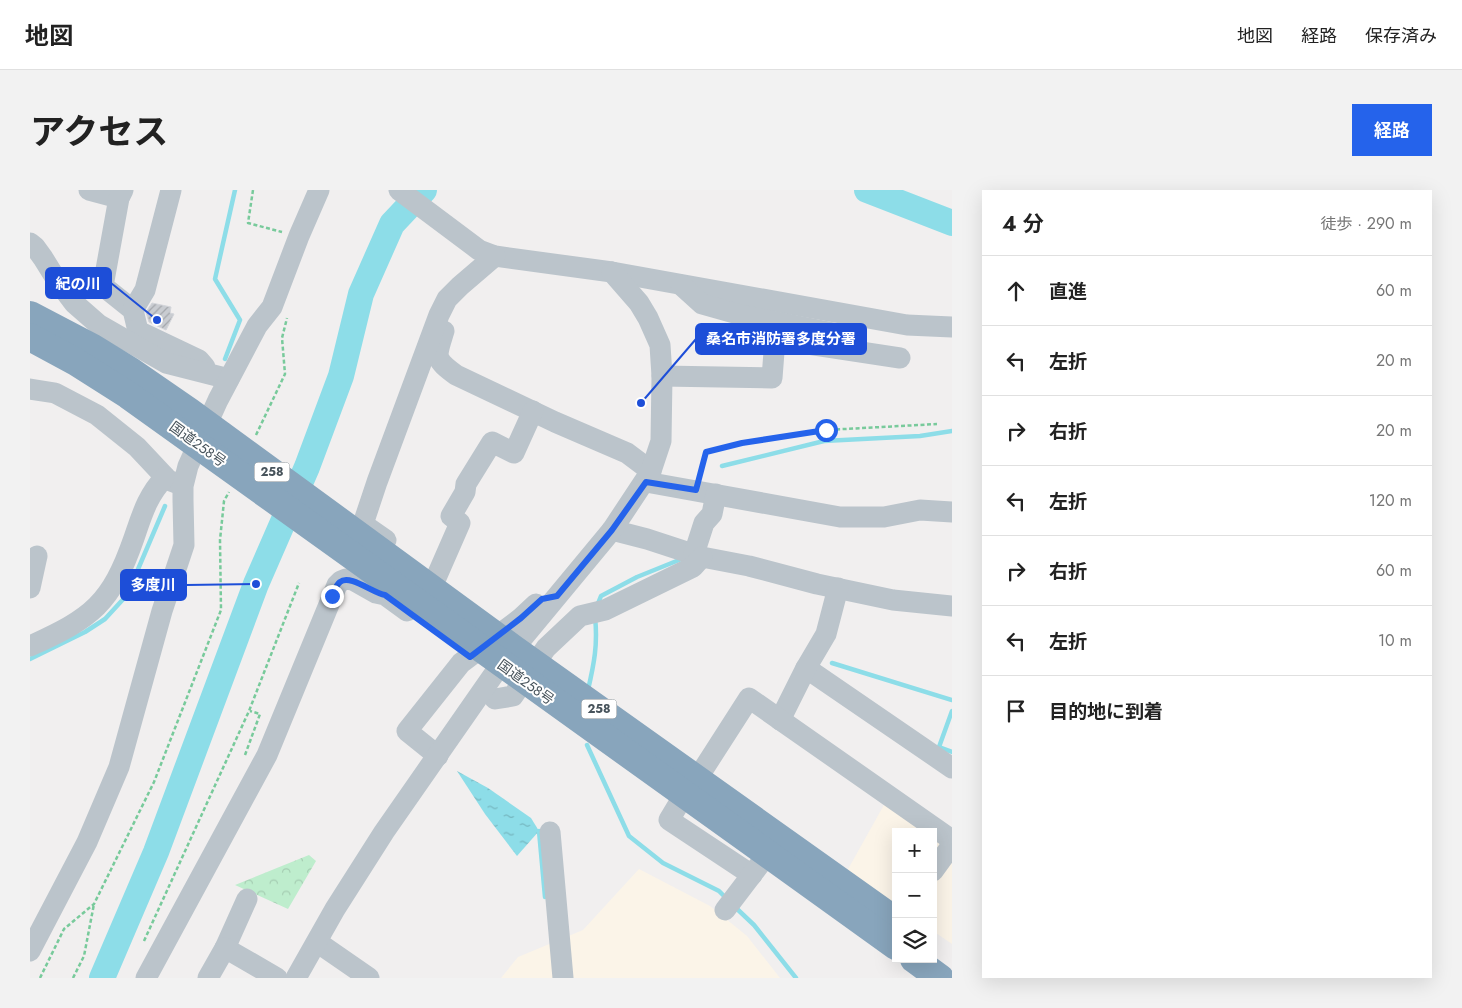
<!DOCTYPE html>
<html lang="ja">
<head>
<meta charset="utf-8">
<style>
	body { margin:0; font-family:Jost,"Noto Sans JP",sans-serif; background:#f2f2f2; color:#222 }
	.controls { position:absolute; right:15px; bottom:15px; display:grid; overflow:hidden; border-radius:0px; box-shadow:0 5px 20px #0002 }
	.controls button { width:45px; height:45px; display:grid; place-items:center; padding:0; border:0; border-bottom:1px solid #e0e0e0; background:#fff; color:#222; font:25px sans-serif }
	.stop { position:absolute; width:15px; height:15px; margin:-11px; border:4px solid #2563eb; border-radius:50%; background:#fff }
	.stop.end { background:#2563eb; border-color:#fff; box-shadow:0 1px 5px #0008 }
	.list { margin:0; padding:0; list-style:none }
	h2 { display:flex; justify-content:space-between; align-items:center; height:65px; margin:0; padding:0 20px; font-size:21px }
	h2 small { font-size:16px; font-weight:400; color:#767676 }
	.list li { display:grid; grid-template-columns:32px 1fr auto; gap:15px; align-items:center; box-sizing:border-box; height:70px; padding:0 20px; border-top:1px solid #e0e0e0 }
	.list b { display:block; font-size:19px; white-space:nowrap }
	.list em { font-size:16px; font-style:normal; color:#767676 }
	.icon { flex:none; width:28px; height:28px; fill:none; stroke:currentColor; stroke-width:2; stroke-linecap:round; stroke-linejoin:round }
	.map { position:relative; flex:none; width:922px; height:788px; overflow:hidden; border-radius:0px }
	header { display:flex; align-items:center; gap:30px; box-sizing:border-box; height:70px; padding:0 25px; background:#fff; border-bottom:1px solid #e0e0e0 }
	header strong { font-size:24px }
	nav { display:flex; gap:28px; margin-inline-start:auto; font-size:18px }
	.intro { display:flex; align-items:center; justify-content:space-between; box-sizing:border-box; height:120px; padding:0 30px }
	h1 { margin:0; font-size:35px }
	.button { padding:12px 22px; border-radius:0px; background:#2563eb; color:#fff; font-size:18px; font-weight:700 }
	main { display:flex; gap:30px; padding:0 30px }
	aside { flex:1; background:#fff; border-radius:0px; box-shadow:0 5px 20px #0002 }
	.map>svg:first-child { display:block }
	.commercial { fill:#fbf4e8 }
	.forest { fill:url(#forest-crowns) }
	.water { fill:url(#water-ripples) }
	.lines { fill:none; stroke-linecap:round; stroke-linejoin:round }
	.stream { stroke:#8ddde8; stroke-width:4.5 }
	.river { stroke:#8ddde8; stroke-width:26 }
	.building { fill:url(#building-hatch); stroke:#d3d5da }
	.path { stroke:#78ca9b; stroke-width:2.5; stroke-dasharray:4 2.5; stroke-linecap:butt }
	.minor { stroke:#bbc4cb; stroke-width:21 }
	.highway { stroke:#88a5bc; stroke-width:28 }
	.route { stroke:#2563eb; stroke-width:6 }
	.labels { text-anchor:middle; stroke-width:4; stroke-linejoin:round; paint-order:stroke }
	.shield { fill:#fff; stroke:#7e878c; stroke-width:1 }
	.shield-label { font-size:12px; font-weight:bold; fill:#47535b }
	.street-label { font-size:14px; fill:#47535b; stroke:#fff }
	.leader { fill:none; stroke:#1d4ed8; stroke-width:2 }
	.callout-dot { fill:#1d4ed8; stroke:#fff; stroke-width:2 }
	.callout { fill:#1d4ed8; stroke:#1d4ed8; stroke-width:2 }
	.callout-label { font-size:15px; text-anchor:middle; font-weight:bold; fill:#fff }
</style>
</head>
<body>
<header>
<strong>地図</strong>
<nav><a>地図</a><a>経路</a><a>保存済み</a></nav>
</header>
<div class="intro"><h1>アクセス</h1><a class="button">経路</a></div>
<main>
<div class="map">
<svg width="922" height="788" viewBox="0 0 922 788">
	<defs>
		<pattern id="forest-crowns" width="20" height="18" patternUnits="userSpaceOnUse" patternTransform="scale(1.25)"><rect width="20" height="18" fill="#beedcd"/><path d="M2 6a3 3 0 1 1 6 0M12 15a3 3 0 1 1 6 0" fill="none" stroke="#a5cdb2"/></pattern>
		<pattern id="water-ripples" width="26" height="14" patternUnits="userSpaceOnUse" patternTransform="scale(1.25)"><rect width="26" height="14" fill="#8ddde8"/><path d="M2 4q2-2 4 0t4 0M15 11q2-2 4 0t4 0" fill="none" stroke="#75b6bf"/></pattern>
		<pattern id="building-hatch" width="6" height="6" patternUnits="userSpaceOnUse" patternTransform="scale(1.25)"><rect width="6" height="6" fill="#c9ccd1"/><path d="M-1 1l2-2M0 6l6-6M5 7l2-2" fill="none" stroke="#a5a8ad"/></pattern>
	</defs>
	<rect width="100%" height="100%" fill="#f1efef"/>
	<!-- commercial -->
	<g class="commercial">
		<polygon points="855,613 896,642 866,642 866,715 817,681"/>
		<polygon points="903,646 922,659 922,754 903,741"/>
		<polygon points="609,679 680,716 717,746 750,788 471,788 488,767 553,740"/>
	</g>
	<!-- forest -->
	<polygon class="forest" points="279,665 286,671 258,719 205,695"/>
	<!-- water -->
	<polygon class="water" points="427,581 458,598 501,628 509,641 487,666 455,624"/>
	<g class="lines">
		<!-- stream -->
		<g class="stream">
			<polyline points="195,169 210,130 185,89 205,0"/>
			<polyline points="692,276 794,251 890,246 922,241"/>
			<polyline points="567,416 571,406 607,387 654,368"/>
			<polyline points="0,469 55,442 75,429 97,405 135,316"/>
			<polyline points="802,473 922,510"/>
			<path d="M 558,500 C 564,474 568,454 565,427"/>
			<polyline points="922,521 909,557 922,562"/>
			<polyline points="557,555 599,646 633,673 689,701 696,708"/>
			<polyline points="509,641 515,707"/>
			<polyline points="705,717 724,735 766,788"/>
		</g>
		<!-- river -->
		<g class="river">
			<polyline points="837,0 922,33"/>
			<polyline points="72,788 126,662 226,394 277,277 311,186 331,104 362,34 394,0"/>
		</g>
	</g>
	<!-- building -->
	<polygon class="building" points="122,113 141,117 140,123 144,124 136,140 119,132 116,122"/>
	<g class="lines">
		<!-- path -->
		<g class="path">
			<polyline points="223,0 218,33 252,42"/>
			<polyline points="226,245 255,184 252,148 257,128"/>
			<polyline points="670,285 676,262 712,253 796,240 907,234"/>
			<polyline points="215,565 230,524 220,521"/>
			<polyline points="114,751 219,521 269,393"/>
			<polyline points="10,788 34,739 64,714 124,592 191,420 190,350 194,311 199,302"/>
			<polyline points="43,788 54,766 64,714"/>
		</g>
		<!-- minor -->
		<g class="minor">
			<polyline points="59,0 89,8"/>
			<polyline points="93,0 89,8 73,96 103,120 108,141 169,170 175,177"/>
			<polyline points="369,0 449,60 465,66 582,82 877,135 922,137"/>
			<polyline points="0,53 5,57 13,68 26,89 44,113 68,134 136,173 199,189"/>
			<polyline points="651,95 672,114 711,125 824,147"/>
			<polyline points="103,120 115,100 141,0"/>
			<path d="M 414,141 C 406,167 403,168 426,185 L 525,232 L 597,263 L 621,281"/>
			<polyline points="632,186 742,188 745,149 870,168"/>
			<polyline points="0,199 25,203 67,225 107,257 138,290 146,293"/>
			<polyline points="616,292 810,327 854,327 890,320 922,322"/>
			<polyline points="582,340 617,349 672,367 719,376 787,394 863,410 922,416"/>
			<polyline points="356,350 333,334 347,292 409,125 417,109 430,96 465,66"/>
			<polyline points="664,364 674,333 682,324 686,304"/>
			<polyline points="0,398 7,366"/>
			<polyline points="395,413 430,333 421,326 435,302 436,294 462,252 484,263 503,221"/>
			<path d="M 0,456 C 62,428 81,414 104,348 C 112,325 117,306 135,287"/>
			<polyline points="776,478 922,578"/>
			<polyline points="465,509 483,506 516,458 550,426 575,420 663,377 672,367"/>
			<polyline points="750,530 776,478 796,444 808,398"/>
			<polyline points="408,566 377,541 431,473 491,428 506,414"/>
			<polyline points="667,589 719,508 922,650"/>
			<polyline points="654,605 639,630 722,685"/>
			<polyline points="520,642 533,788"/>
			<polyline points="903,681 922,655"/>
			<polyline points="695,720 730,674"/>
			<polyline points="287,752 339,788"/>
			<polyline points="195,758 217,709"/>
			<polyline points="0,761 57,652 89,577 132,421 154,355 153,310 153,296 158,276 188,210 227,136 242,117 269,46 289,0"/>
			<polyline points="116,788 237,565 307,395 311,391 316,389 323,390 346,403 355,405 377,421"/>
			<polyline points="178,788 195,758 247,788"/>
			<polyline points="266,788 305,719 354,642 471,474 582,340 621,281 631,251 632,186 630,155 618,128 609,113 582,82"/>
		</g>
		<!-- highway -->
		<g class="highway">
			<polyline points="0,125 63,158 102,182 160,222 484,459 866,731"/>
			<polyline points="0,147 46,172 98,205 866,756"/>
			<polyline points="884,769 910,788"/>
		</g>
	</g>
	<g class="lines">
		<!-- route -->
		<path class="route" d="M 302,406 C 304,402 306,395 310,392 C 320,384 343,403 355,405 L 440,467 L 491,428 L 512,409 L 527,406 L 582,340 L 616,292 L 666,300 L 676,262 L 712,253 L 796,240"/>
	</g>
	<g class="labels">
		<!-- shield labels -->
		<g class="shield">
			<rect x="224.5" y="272.5" width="35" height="19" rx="4"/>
			<rect x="551.5" y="509.5" width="35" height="19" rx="4"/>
		</g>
		<g class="shield-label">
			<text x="242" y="286">258</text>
			<text x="569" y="523">258</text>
		</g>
		<!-- street labels -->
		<g class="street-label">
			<text transform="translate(168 254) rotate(36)" y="5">国道258号</text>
			<text transform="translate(496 492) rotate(36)" y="5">国道258号</text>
		</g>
	</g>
	<!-- callouts -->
	<path class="leader" d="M127 130L81 93M611 213L666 149M226 394L156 395"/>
	<g class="callout-dot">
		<circle cx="127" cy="130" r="5"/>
		<circle cx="611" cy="213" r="5"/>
		<circle cx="226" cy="394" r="5"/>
	</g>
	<g class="callout">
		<rect x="16" y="78" width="65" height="30" rx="5"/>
		<rect x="666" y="134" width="170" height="30" rx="5"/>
		<rect x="91" y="380" width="65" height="30" rx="5"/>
	</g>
	<g class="callout-label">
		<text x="48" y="99">紀の川</text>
		<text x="751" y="154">桑名市消防署多度分署</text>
		<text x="123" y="400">多度川</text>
	</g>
</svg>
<div class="controls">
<button>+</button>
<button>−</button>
<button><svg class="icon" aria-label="layers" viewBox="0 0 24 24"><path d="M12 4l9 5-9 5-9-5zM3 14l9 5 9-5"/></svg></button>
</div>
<div class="stop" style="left:796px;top:240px"></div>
<div class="stop end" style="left:302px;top:406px"></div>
</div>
<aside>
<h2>4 分<small>徒歩 · 290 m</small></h2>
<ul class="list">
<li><svg class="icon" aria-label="ahead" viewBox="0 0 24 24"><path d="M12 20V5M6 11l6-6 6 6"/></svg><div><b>直進</b></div><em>60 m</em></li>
<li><svg class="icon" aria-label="left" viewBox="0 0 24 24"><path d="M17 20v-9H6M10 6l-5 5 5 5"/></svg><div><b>左折</b></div><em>20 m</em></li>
<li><svg class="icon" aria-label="right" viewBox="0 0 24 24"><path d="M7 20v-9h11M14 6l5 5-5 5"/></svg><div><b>右折</b></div><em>20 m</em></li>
<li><svg class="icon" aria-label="left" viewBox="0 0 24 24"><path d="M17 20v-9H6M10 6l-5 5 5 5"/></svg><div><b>左折</b></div><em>120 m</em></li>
<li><svg class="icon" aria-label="right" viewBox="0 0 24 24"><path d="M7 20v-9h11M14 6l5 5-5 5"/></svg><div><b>右折</b></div><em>60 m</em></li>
<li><svg class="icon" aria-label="left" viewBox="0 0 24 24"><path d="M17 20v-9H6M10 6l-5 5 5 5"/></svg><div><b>左折</b></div><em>10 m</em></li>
<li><svg class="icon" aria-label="arrive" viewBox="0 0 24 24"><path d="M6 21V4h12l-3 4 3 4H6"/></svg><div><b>目的地に到着</b></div></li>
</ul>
</aside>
</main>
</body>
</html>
